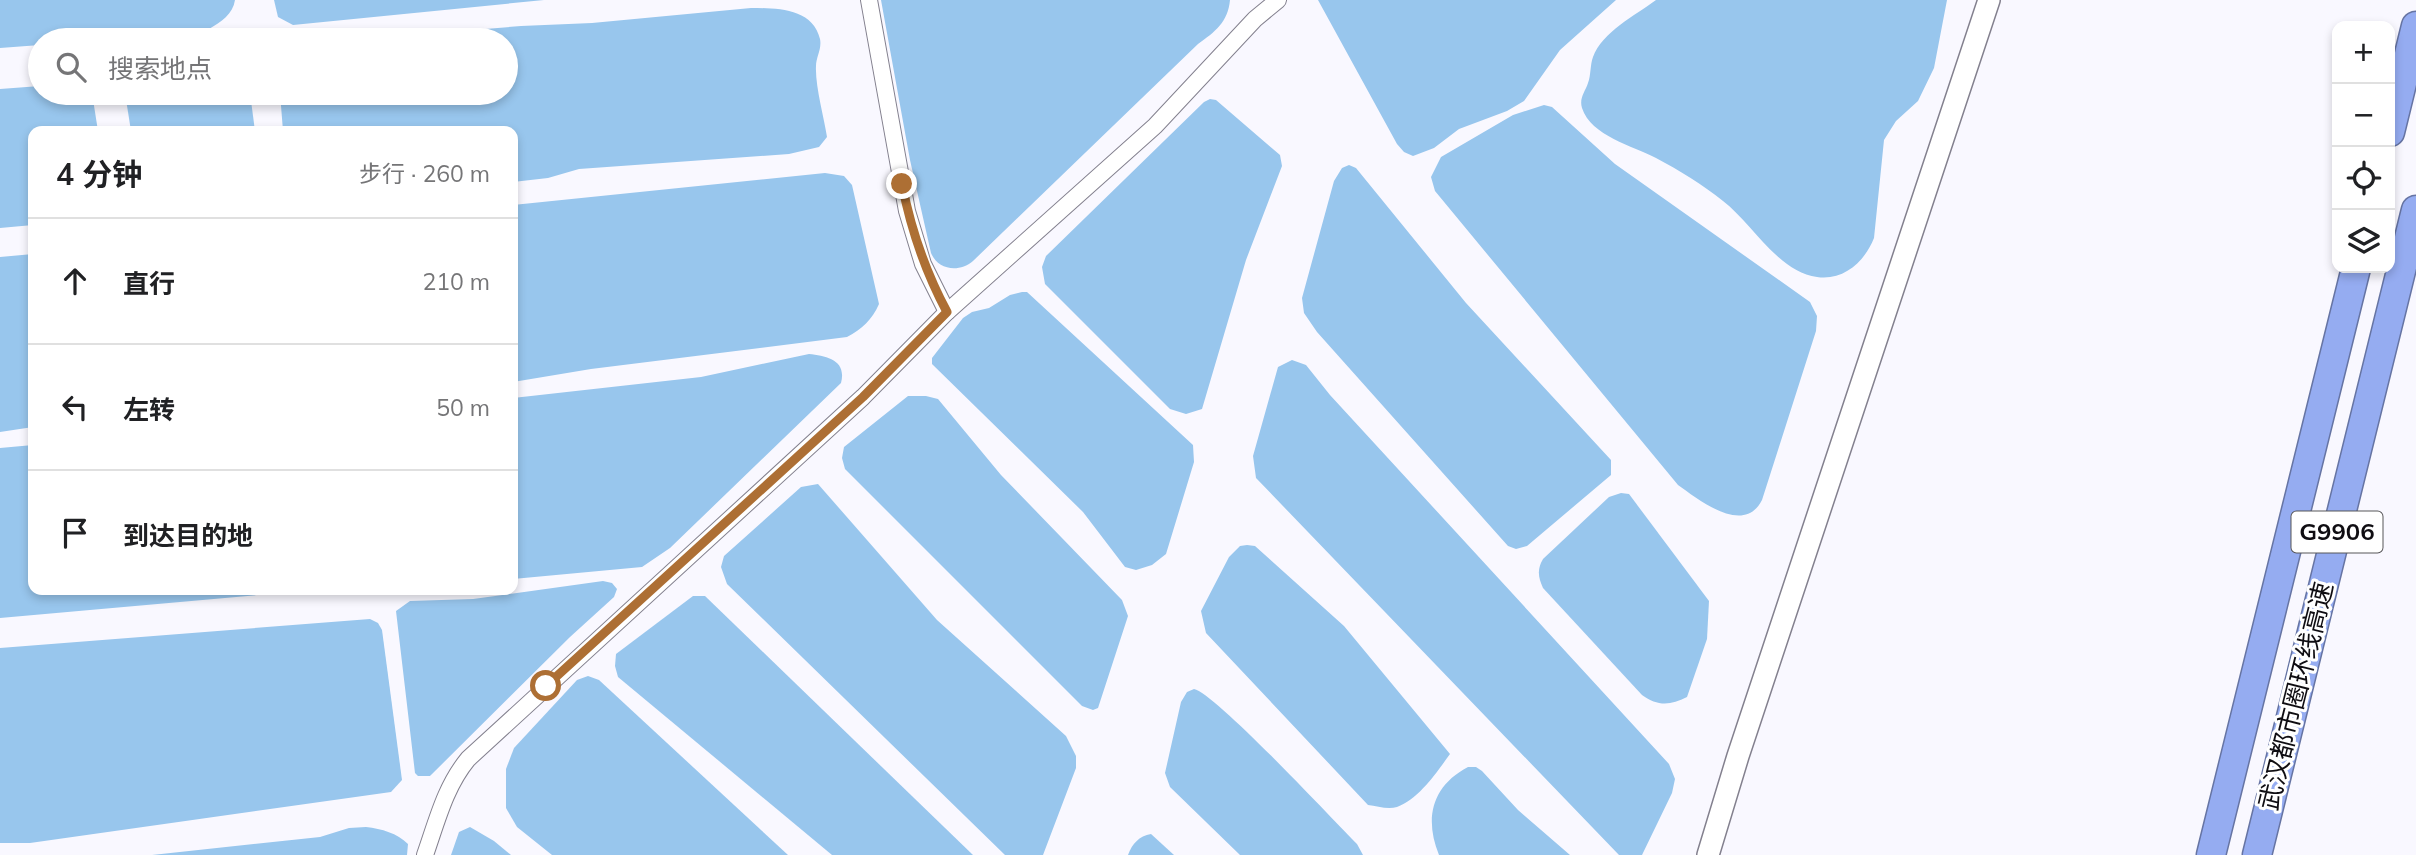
<!DOCTYPE html>
<html lang="zh">
<head>
<meta charset="utf-8">
<style>
	body { margin:0; font-family:Mulish,"Noto Sans SC",sans-serif; background:#f2f2f2; color:#202124 }
	.controls { position:absolute; right:21px; top:21px; display:grid; overflow:hidden; border-radius:14px; box-shadow:0 4px 10px #0003 }
	.controls button { width:63px; height:63px; display:grid; place-items:center; padding:0; border:0; border-bottom:2px solid #e0e0e0; background:#fff; color:#202124; font:35px sans-serif }
	.stop { position:absolute; width:21px; height:21px; margin:-16px; border:5px solid #ad6f34; border-radius:50%; background:#fff }
	.stop.end { background:#ad6f34; border-color:#fff; box-shadow:0 2px 7px #0008 }
	.list { margin:0; padding:0; list-style:none }
	h2 { display:flex; justify-content:space-between; align-items:center; height:91px; margin:0; padding:0 28px; font-size:30px }
	h2 small { font-size:23px; font-weight:400; color:#757577 }
	.list li { display:grid; grid-template-columns:46px 1fr auto; gap:21px; align-items:center; box-sizing:border-box; height:126px; padding:0 28px; border-top:2px solid #e0e0e0 }
	.list b { display:block; font-size:26px; white-space:nowrap }
	.list em { font-size:23px; font-style:normal; color:#757577 }
	.icon { flex:none; width:38px; height:38px; fill:none; stroke:currentColor; stroke-width:2; stroke-linecap:round; stroke-linejoin:round }
	.map { position:relative; flex:none; width:2416px; height:855px; overflow:hidden }
	.search { position:absolute; background:#fff; box-shadow:0 4px 10px #0003; left:28px; top:28px; width:490px; height:77px; display:flex; align-items:center; gap:18px; box-sizing:border-box; padding:0 24px; border-radius:38px; color:#757577; font-size:26px }
	.panel { position:absolute; background:#fff; box-shadow:0 4px 10px #0003; left:28px; top:126px; width:490px; height:469px; border-radius:14px }
	.map>svg:first-child { display:block }
	.water { fill:#98c6ed }
	.lines { fill:none; stroke-linecap:round; stroke-linejoin:round }
	.street-casing { stroke:#83808e; stroke-width:18 }
	.secondary-casing { stroke:#83808e; stroke-width:24 }
	.highway-casing { stroke:#6674a3; stroke-width:31 }
	.street { stroke:#fff; stroke-width:16 }
	.secondary { stroke:#fff; stroke-width:21 }
	.highway { stroke:#95acf1; stroke-width:28 }
	.route { stroke:#ad6f34; stroke-width:9 }
	.labels { text-anchor:middle; stroke-width:6; stroke-linejoin:round; paint-order:stroke }
	.shield { fill:#fff; stroke:#575659; stroke-width:2 }
	.shield-label { font-size:24px; font-weight:bold; fill:#0f0d12 }
	.street-label { font-size:26px; fill:#0f0d12; stroke:#fff }
</style>
</head>
<body>
<div class="map">
<svg width="2416" height="855" viewBox="0 0 2416 855">
	<rect width="100%" height="100%" fill="#f9f8ff"/>
	<!-- water -->
	<g class="water">
		<path d="M 0,0 L 235,0 C 233,14 221,22 209,29 L 89,40 L 40,40 L 40,45 L 0,48 Z"/>
		<polygon points="274,0 544,0 293,25 278,17"/>
		<path d="M 881,0 L 1230,0 C 1228,22 1215,32 1198,44 L 973,261 C 959,273 938,270 931,253 L 910,160 Z"/>
		<polygon points="1318,0 1616,0 1560,50 1524,101 1507,111 1459,129 1434,148 1413,156 1404,152 1397,144"/>
		<path d="M 1656,0 L 1947,0 L 1934,68 L 1918,101 L 1896,121 L 1884,140 L 1874,238 C 1865,261 1844,281 1817,277 C 1778,272 1752,223 1723,201 C 1703,185 1679,170 1656,158 C 1633,146 1591,136 1582,108 C 1579,98 1585,92 1588,83 C 1591,75 1590,65 1593,57 C 1602,32 1636,15 1656,0 Z"/>
		<path d="M 751,8 C 776,8 813,8 820,39 C 822,49 816,57 816,66 C 815,86 824,117 827,137 L 819,147 L 789,154 L 579,169 L 548,178 L 513,182 L 513,131 L 283,131 L 280,93 L 506,93 L 506,40 L 351,40 L 521,26 L 592,23 Z"/>
		<polygon points="40,86 40,93 92,93 98,131 33,131 33,225 0,228 0,89"/>
		<polygon points="125,93 250,93 255,131 131,131"/>
		<polygon points="1210,99 1216,100 1280,155 1282,166 1246,260 1202,409 1186,414 1170,409 1045,284 1042,267 1046,256 1204,102"/>
		<path d="M 1544,105 L 1552,107 L 1615,164 L 1810,302 L 1817,316 L 1816,331 L 1762,500 C 1744,536 1699,500 1678,485 L 1435,191 L 1431,177 L 1441,157 L 1513,115 Z"/>
		<polygon points="1349,165 1356,168 1466,303 1611,460 1611,475 1527,546 1516,549 1508,546 1317,332 1304,313 1302,298 1334,181 1342,168"/>
		<path d="M 825,173 L 844,176 L 852,185 L 879,304 C 872,320 862,329 847,337 L 591,369 L 513,382 L 513,205 Z"/>
		<polygon points="33,254 33,427 0,432 0,257"/>
		<polygon points="1022,292 1027,292 1193,445 1194,462 1166,554 1152,565 1136,570 1125,567 1083,512 932,364 932,358 963,318 972,312 989,308 1010,295"/>
		<path d="M 809,354 C 827,356 847,360 841,383 L 670,548 L 642,567 L 513,579 L 513,398 L 701,377 Z"/>
		<polygon points="1292,360 1306,365 1330,395 1669,764 1675,779 1672,793 1642,855 1619,855 1256,478 1253,456 1278,367"/>
		<polygon points="908,396 926,396 938,399 1001,475 1122,600 1128,616 1098,708 1093,710 1082,706 845,469 842,458 844,447"/>
		<polygon points="33,445 33,590 314,590 0,618 0,448"/>
		<polygon points="818,484 937,620 1066,736 1076,756 1076,768 1043,855 1005,855 727,584 721,567 724,556 801,487"/>
		<path d="M 1621,493 L 1629,494 L 1709,601 L 1707,639 L 1687,697 C 1670,706 1657,706 1642,695 L 1543,588 C 1538,577 1537,569 1543,559 L 1609,497 Z"/>
		<path d="M 1247,545 L 1255,546 L 1344,626 L 1450,754 C 1437,772 1419,799 1397,807 C 1388,810 1377,806 1368,805 L 1206,633 L 1201,611 L 1229,557 L 1240,546 Z"/>
		<polygon points="603,581 612,583 617,589 614,597 570,637 430,776 418,776 415,773 396,611 410,601 473,599"/>
		<polygon points="693,596 705,596 973,855 832,855 618,677 615,666 616,654"/>
		<polygon points="370,619 378,623 382,630 402,780 391,792 30,843 0,843 0,648"/>
		<polygon points="588,676 599,680 788,855 552,855 517,827 506,808 506,769 514,748 577,680"/>
		<path d="M 1194,689 C 1215,693 1333,820 1357,844 L 1363,855 L 1240,855 L 1170,787 L 1165,773 L 1181,702 L 1187,692 Z"/>
		<path d="M 1468,767 L 1476,767 L 1482,771 L 1518,810 L 1570,855 L 1439,855 C 1424,818 1432,786 1468,767 Z"/>
		<path d="M 366,827 C 382,829 397,833 408,844 L 407,855 L 152,855 L 320,837 L 349,828 Z"/>
		<polygon points="470,827 494,841 511,855 451,855 459,832"/>
		<path d="M 1151,834 L 1174,855 L 1128,855 C 1132,844 1139,836 1151,834 Z"/>
	</g>
	<g class="lines">
		<defs>
			<g id="street">
				<polyline points="869,0 907,211 923,264 947,312"/>
				<path d="M 425,855 C 437,821 445,787 468,759 L 863,397 L 947,312 L 1155,126 L 1255,19 L 1278,0"/>
			</g>
			<polyline id="secondary" points="1708,855 1738,756 1989,0"/>
			<g id="highway">
				<polyline points="2390,132 2416,26"/>
				<polyline points="2211,855 2356,268"/>
				<polyline points="2257,855 2416,210"/>
			</g>
		</defs>
		<!-- street casing -->
		<use href="#street" class="street-casing"/>
		<!-- secondary casing -->
		<use href="#secondary" class="secondary-casing"/>
		<!-- highway casing -->
		<use href="#highway" class="highway-casing"/>
		<!-- street -->
		<use href="#street" class="street"/>
		<!-- secondary -->
		<use href="#secondary" class="secondary"/>
		<!-- highway -->
		<use href="#highway" class="highway"/>
	</g>
	<g class="lines">
		<!-- route -->
		<path class="route" d="M 546,686 L 863,397 L 947,312 C 925,271 911,230 902,184"/>
	</g>
	<g class="labels">
		<!-- shield labels -->
		<rect class="shield" x="2291.5" y="511.5" width="91" height="41" rx="5"/>
		<g class="shield-label">
			<text x="2337" y="540">G9906</text>
		</g>
		<!-- street labels -->
		<g class="street-label">
			<text transform="translate(2296 696) rotate(-76)" y="9">武汉都市圈环线高速</text>
		</g>
	</g>
</svg>
<div class="controls">
<button>+</button>
<button>−</button>
<button><svg class="icon" aria-label="locate" viewBox="0 0 24 24"><circle cx="12" cy="12" r="6"/><path d="M12 2v4M12 18v4M2 12h4M18 12h4"/></svg></button>
<button><svg class="icon" aria-label="layers" viewBox="0 0 24 24"><path d="M12 4l9 5-9 5-9-5zM3 14l9 5 9-5"/></svg></button>
</div>
<div class="stop" style="left:546px;top:686px"></div>
<div class="stop end" style="left:902px;top:184px"></div>
<div class="search"><svg class="icon" aria-label="search" viewBox="0 0 24 24"><circle cx="10" cy="10" r="6"/><path d="M15 15l6 6"/></svg>搜索地点</div>
<section class="panel">
<h2>4 分钟<small>步行 · 260 m</small></h2>
<ul class="list">
<li><svg class="icon" aria-label="ahead" viewBox="0 0 24 24"><path d="M12 20V5M6 11l6-6 6 6"/></svg><div><b>直行</b></div><em>210 m</em></li>
<li><svg class="icon" aria-label="left" viewBox="0 0 24 24"><path d="M17 20v-9H6M10 6l-5 5 5 5"/></svg><div><b>左转</b></div><em>50 m</em></li>
<li><svg class="icon" aria-label="arrive" viewBox="0 0 24 24"><path d="M6 21V4h12l-3 4 3 4H6"/></svg><div><b>到达目的地</b></div></li>
</ul>
</section>
</div>
</body>
</html>
